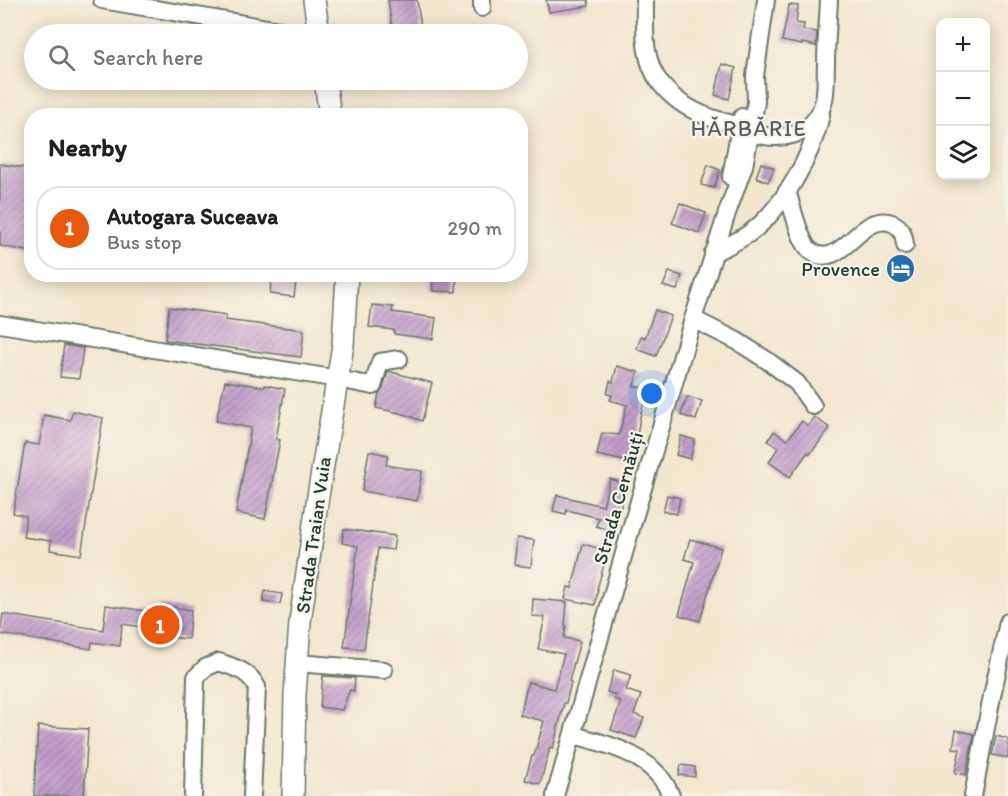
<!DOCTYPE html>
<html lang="en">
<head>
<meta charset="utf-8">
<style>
	body { margin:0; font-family:Itim,sans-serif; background:#f6f6f6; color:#202124 }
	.controls { position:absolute; right:18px; top:18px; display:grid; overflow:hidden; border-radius:12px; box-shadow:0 3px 15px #0003 }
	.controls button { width:54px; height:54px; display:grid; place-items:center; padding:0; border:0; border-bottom:2px solid #e0e0e0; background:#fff; color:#202124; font:30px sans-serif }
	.you { position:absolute; left:652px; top:394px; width:21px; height:21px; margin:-15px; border:4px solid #fff; border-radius:50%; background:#1a73e8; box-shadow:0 0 0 9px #1a73e833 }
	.badge { display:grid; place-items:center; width:39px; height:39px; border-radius:50%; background:#ea580c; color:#fff; font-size:20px; font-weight:700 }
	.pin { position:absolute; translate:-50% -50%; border:3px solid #fff; box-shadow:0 2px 6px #0006 }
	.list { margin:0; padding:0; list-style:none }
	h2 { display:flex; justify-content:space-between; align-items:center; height:78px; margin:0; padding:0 24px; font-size:26px }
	h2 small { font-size:20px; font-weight:400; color:#757577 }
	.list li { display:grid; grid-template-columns:39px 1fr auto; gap:18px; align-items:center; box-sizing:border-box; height:84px; margin:0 12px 12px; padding:0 12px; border:2px solid #e0e0e0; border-radius:24px }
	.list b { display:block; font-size:22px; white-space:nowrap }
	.list p { margin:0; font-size:20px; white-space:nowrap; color:#757577 }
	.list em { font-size:20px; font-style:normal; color:#757577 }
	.icon { flex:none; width:33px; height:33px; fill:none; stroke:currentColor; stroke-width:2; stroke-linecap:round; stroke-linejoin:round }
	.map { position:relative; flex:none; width:1008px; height:796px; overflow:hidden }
	.search { position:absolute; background:#fff; box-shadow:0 3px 15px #0003; left:24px; top:24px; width:504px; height:66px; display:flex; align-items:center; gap:15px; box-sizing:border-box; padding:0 21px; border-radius:33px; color:#757577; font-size:22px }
	.panel { position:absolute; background:#fff; box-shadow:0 3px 15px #0003; left:24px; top:108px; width:504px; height:174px; border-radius:24px }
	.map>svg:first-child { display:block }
	.building { fill:url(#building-hatch) }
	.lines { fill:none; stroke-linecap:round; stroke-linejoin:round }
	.minor-casing { stroke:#69786a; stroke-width:20 }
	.major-casing { stroke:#69786a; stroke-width:24 }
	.minor { stroke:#fff; stroke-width:16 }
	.major { stroke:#fff; stroke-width:21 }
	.labels { text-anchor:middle; stroke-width:4.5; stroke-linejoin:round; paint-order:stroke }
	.poi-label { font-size:20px; fill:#1f3d34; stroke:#f7f3e8; text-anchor:end }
	.street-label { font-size:20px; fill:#1f3d34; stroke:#f7f3e8 }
	.quarter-label { font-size:22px; letter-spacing:1.5px; fill:#585f68; stroke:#f7f3e8 }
</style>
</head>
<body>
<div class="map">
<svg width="1008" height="796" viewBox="0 0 1008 796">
	<defs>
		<pattern id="building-hatch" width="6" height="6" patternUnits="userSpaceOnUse" patternTransform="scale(1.5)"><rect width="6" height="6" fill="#c29dca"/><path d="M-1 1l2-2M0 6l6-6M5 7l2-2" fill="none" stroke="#9d81a5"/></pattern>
	</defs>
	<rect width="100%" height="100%" fill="#f7f3e8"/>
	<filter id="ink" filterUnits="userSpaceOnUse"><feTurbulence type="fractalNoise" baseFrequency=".0167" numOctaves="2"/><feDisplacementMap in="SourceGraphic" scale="12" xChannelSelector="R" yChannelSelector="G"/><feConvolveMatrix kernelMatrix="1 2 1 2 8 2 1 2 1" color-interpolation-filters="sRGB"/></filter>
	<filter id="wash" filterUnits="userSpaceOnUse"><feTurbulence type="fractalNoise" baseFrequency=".008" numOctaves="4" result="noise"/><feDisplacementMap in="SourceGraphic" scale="24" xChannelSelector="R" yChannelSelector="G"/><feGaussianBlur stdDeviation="1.35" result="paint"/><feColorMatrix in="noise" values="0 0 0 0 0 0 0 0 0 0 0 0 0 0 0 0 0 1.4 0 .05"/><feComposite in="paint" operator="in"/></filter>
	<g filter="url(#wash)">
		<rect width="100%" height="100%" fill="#f2e6cd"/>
		<g id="blocks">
			<!-- building -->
			<g class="building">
				<polygon points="388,0 417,0 422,34 393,34"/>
				<polygon points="546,0 588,0 589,6 549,12"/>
				<polygon points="789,5 798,6 796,23 804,24 803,30 817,32 816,46 802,43 802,45 782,41"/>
				<polygon points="722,64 736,68 729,99 715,95"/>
				<polygon points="761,163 774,168 768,182 756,177"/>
				<polygon points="0,164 32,169 32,252 0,246"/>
				<polygon points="708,165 720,170 714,188 701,185"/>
				<polygon points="680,203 706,213 699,233 672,223"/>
				<polygon points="669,272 682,276 677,290 663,286"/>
				<polygon points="272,274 297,274 294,297 270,294"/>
				<polygon points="432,274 457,274 456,292 433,291"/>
				<polygon points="372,305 393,307 392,312 436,318 433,339 394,334 394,330 369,327"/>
				<polygon points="169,307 226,315 225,320 304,330 301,357 165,340"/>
				<polygon points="655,310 671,316 656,356 637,349 641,336 645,338"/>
				<polygon points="64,345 83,348 79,379 60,377"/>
				<polygon points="617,366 638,372 634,386 647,389 640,417 636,443 638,444 634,463 597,455 602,433 619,435 627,405 610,400 612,395 607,394 610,381 613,382"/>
				<polygon points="388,371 432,383 422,421 404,414 376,408 379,394 383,389"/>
				<polygon points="225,381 265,387 265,385 285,389 276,439 280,440 265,519 236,513 251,428 216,421"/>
				<polygon points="687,397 702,401 696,420 681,415"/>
				<polygon points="73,411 103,418 81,555 50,550 51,541 23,537 26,516 13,513 25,443 39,445 44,415 70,420"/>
				<polygon points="814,417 830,428 810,454 808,452 790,477 769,462 778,448 768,441 774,431 787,440 802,421 808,426"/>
				<polygon points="681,436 695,440 690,459 676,455"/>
				<polygon points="369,451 388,455 386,465 422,471 417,501 362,491"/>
				<polygon points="610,479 628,484 613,531 596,526 599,518 567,510 566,514 553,511 557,495 603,506"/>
				<polygon points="667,495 680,498 677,514 663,511"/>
				<polygon points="344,529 395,536 393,550 378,548 364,649 344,647 358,546 342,543"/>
				<polygon points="517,538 534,540 531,567 514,565"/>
				<polygon points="690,539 721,548 700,621 679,615 694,562 684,559"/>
				<polygon points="583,544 608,551 597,589 598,589 595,605 565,599 568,587 572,588"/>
				<polygon points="265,591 282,594 280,604 263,602"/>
				<polygon points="533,599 567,602 565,626 566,626 564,638 580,641 569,681 571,682 566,703 564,703 553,748 550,747 540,784 525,780 532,756 534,756 544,721 520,715 528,682 554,689 564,654 538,649 545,617 532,616"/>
				<polygon points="106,605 159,613 160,605 191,610 188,639 157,636 157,629 122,624 120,646 92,642 91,649 0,634 3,614 103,630"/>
				<polygon points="614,670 631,675 626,690 641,695 634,714 644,718 636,738 611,730 621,701 614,699 616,695 607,692"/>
				<polygon points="323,676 355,678 354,691 350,690 342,710 320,707"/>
				<polygon points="38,726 88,729 84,796 34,796"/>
				<polygon points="956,730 974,734 966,775 955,773 960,749 953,748"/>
				<polygon points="996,736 1008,739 1008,758 992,755"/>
				<polygon points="681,765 695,767 695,777 679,775"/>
			</g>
		</g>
	</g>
	<g filter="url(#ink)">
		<use href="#blocks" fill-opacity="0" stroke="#69786a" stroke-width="1.5"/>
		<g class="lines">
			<defs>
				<g id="minor">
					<polyline points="102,0 303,34"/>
					<polyline points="482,0 482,8"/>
					<path d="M 645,0 C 645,28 642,60 661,84 C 676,103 699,115 722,121 C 728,123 734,124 740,126 C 744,127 747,131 751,133 C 755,135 760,135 765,136 C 785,139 805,135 817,117 C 828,100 825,83 826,64 C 826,43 828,21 829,0"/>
					<polyline points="731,177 742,117"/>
					<path d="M 787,191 C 792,206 800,243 811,251 C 817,256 825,257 832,254 C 851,247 868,214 892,223 C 902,227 904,235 905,245"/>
					<path d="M 713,253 C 726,247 738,241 750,233 C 784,207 812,156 821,115"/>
					<polyline points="693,319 737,341 768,361 797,383 813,406"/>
					<polyline points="0,324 338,379 373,386 380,362 399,359"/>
					<polyline points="297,663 384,670"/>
					<path d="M 573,735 C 609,744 656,756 671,796"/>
					<path d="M 193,796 L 196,677 L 205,668 L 219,662 C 235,668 248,670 257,687 L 252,796"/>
					<polyline points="555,796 632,525 693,319 727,213 744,166 756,102 755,76 766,0"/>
					<polyline points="973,796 992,696 1008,622"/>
				</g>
				<g id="major">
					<polyline points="314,0 319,34"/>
					<polyline points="325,80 330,116"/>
					<polyline points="293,796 295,695 300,622 318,496 343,345 347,274"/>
				</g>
			</defs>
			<!-- minor casing -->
			<use href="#minor" class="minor-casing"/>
			<!-- major casing -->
			<use href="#major" class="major-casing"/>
			<!-- minor -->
			<use href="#minor" class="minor"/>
			<!-- major -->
			<use href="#major" class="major"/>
		</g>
	</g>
	<!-- icons -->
	<defs>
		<symbol id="hotel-disc" viewBox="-11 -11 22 22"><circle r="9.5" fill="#1f6fb2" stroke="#f7f3e8"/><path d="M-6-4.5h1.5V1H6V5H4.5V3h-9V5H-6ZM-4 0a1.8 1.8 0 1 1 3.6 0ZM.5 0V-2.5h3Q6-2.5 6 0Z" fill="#fff"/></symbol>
	</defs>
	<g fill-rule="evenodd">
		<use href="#hotel-disc" x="884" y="252" width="33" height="33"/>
	</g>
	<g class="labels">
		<!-- poi labels -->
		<g class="poi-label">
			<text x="880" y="276">Provence</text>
		</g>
		<!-- street labels -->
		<g class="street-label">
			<text transform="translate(618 498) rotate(-74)" y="7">Strada Cernăuți</text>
			<text transform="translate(313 535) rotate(-82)" y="7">Strada Traian Vuia</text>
		</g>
		<!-- quarter labels -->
		<g class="quarter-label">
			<text x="749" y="136">HĂRBĂRIE</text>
		</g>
	</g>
</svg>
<div class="controls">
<button>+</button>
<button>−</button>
<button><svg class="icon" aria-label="layers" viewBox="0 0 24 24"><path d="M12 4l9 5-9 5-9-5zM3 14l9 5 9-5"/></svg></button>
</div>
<div class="you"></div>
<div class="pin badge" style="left:160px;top:625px">1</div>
<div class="search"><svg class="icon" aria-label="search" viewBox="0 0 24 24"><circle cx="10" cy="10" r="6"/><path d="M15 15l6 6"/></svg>Search here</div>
<section class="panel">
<h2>Nearby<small></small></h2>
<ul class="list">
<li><span class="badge">1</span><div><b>Autogara Suceava</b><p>Bus stop</p></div><em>290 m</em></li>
</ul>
</section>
</div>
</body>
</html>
